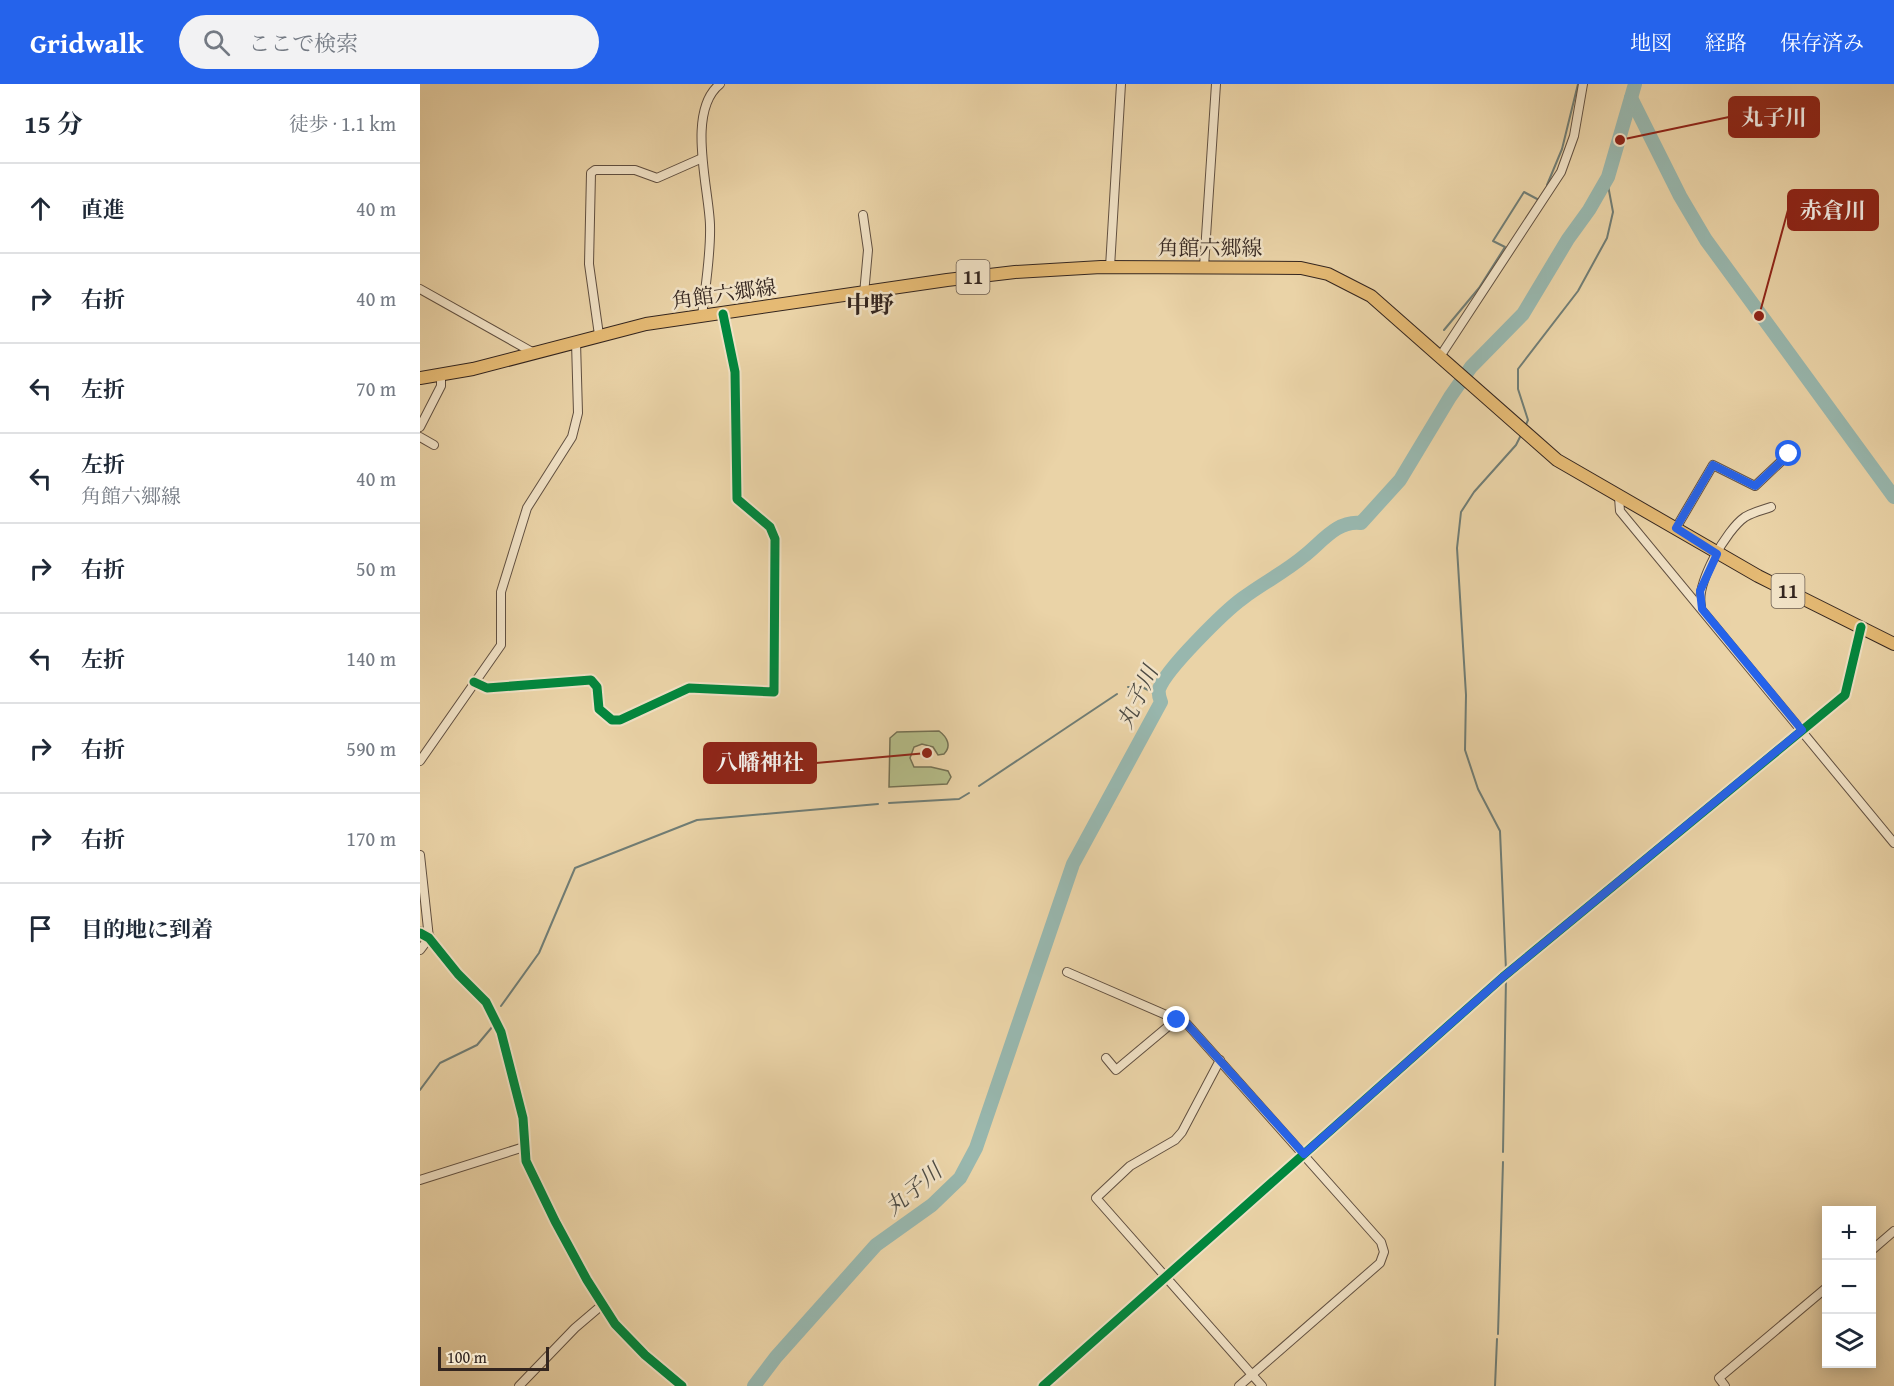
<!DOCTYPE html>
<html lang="ja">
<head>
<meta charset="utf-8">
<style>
	body { margin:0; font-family:"Gentium Book Plus","Noto Serif JP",serif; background:#f2f2f3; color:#1f2937 }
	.controls { position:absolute; right:18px; bottom:18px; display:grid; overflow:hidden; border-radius:0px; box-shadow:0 3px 15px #0003 }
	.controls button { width:54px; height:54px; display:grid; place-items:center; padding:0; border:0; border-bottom:2px solid #e0e1e3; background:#fff; color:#1f2937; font:30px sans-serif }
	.scale { position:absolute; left:18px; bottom:15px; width:111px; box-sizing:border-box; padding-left:6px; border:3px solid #33251f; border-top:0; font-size:16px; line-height:21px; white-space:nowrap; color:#33251f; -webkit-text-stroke:4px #f1e2c6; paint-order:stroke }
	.stop { position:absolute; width:18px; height:18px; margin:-14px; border:4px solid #2563eb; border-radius:50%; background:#fff }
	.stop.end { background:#2563eb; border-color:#fff; box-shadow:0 2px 6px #0008 }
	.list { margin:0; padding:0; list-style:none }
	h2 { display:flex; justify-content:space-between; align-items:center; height:78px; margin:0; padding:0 24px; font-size:26px }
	h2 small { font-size:20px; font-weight:400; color:#747a83 }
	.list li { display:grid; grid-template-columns:39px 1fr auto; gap:18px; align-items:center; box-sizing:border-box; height:90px; padding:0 24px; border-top:2px solid #e0e1e3 }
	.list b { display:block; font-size:22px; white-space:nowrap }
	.list p { margin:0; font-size:20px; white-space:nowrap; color:#747a83 }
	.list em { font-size:20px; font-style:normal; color:#747a83 }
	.icon { flex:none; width:33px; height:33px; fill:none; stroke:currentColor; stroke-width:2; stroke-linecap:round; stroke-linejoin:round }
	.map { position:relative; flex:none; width:1474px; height:1302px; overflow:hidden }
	header { display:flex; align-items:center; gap:36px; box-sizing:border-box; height:84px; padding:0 30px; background:#2563eb; color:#fff }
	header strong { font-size:28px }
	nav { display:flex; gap:33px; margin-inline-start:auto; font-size:21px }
	.search { width:420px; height:54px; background:#f2f2f3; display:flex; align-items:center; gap:15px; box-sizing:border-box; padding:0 21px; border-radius:33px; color:#747a83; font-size:22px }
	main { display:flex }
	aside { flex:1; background:#fff }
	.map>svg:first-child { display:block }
	.green { fill:#b5bd89; stroke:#747154; stroke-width:1.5 }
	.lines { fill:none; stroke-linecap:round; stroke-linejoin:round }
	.stream { stroke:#707d75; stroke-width:2 }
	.river { stroke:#98b7ae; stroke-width:14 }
	.minor-casing { stroke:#615041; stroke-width:10 }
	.tertiary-casing { stroke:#615041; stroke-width:13 }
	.primary-casing { stroke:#33251f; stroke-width:14 }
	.minor { stroke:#f1e2c6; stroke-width:8 }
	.tertiary { stroke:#f1e2c6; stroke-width:10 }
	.primary { stroke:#e5ba74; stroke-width:12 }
	.cycleway-casing { stroke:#f1e2c6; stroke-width:13 }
	.cycleway { stroke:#00873e; stroke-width:9 }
	.route { stroke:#2563eb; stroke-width:8 }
	.labels { text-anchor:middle; stroke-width:5; stroke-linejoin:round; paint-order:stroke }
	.shield { fill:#f1e2c6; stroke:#6c5e51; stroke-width:1.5 }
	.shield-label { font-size:20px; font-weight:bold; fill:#33251f }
	.street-label { font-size:21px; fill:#33251f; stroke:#f1e2c6 }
	.water-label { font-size:22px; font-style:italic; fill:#4c4a43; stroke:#f1e2c6 }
	.quarter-label { font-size:24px; font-weight:bold; fill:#33251f; stroke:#f1e2c6 }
	.leader { fill:none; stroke:#8f2418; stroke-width:2 }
	.callout-dot { fill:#8f2418; stroke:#f1e2c6; stroke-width:2 }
	.callout { fill:#8f2418; stroke:#8f2418; stroke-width:2 }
	.callout-label { font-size:22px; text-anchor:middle; font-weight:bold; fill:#fff }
</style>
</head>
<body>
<header>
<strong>Gridwalk</strong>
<div class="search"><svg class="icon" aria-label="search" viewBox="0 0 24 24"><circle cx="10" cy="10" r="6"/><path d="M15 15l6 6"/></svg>ここで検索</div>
<nav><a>地図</a><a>経路</a><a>保存済み</a></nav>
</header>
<main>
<aside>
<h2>15 分<small>徒歩 · 1.1 km</small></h2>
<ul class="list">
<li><svg class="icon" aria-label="ahead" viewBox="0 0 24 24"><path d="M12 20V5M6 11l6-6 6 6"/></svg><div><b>直進</b></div><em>40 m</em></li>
<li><svg class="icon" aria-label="right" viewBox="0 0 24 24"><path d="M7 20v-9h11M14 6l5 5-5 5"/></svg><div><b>右折</b></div><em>40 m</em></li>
<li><svg class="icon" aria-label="left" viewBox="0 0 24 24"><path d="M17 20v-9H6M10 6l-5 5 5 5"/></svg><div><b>左折</b></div><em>70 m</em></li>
<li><svg class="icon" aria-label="left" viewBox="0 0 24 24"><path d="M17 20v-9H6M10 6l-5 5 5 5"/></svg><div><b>左折</b><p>角館六郷線</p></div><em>40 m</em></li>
<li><svg class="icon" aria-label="right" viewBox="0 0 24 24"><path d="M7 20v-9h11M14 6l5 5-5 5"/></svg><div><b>右折</b></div><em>50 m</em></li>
<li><svg class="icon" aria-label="left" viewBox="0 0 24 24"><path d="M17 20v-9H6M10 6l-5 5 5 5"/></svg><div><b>左折</b></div><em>140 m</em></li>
<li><svg class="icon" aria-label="right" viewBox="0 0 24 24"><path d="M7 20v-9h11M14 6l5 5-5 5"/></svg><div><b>右折</b></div><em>590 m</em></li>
<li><svg class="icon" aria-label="right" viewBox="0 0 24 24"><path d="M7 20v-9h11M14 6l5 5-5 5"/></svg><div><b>右折</b></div><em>170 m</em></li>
<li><svg class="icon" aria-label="arrive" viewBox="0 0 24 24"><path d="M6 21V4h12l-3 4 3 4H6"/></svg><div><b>目的地に到着</b></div></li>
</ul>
</aside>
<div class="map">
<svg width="1474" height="1302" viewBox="0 0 1474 1302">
	<rect width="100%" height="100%" fill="#ead3a7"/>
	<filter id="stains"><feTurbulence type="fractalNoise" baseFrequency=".00333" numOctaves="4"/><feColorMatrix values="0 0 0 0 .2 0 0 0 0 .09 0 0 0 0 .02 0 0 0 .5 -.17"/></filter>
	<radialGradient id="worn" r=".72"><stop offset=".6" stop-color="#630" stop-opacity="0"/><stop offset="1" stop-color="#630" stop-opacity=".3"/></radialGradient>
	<!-- green -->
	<path class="green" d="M 519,647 C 527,653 532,662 524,670 L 518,671 L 513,663 L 502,660 L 494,663 L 490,674 L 494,683 L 511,683 L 528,687 L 531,693 L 527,700 L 469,703 L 470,654 L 477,648 Z"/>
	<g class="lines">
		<!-- stream -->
		<g class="stream">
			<polyline points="1127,101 1142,65 1158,0"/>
			<polyline points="1024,246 1059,204 1085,163 1073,157 1104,108 1119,116"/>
			<polyline points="1105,343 1108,336 1098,305 1098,285 1158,207 1187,154 1193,128 1187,96"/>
			<polyline points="708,603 722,603 738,611"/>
			<polyline points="559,702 697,610"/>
			<polyline points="469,719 539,715 549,709"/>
			<polyline points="1086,886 1080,747 1058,705 1045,666 1046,611 1037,464 1041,428 1054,408 1096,361 1101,351"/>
			<polyline points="81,922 119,869 155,784 277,736 458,720"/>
			<polyline points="0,1006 20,979 57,961 73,942"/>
			<polyline points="1083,1068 1086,894"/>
			<polyline points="1078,1250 1083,1078"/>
			<polyline points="1075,1302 1077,1255"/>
		</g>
		<!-- river -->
		<g class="river">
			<polyline points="1211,14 1260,112 1286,156 1474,413"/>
			<path d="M 334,1302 L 356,1273 L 456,1161 L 512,1121 L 540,1094 L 556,1064 L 653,780 L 741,618 C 739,613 738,610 739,605 C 746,585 805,527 823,514 C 843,499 865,488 884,472 C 902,458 917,436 941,439 L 980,396 L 1030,313 L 1051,283 L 1103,230 L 1148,155 L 1169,126 L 1188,93 L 1215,0"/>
		</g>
		<defs>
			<g id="minor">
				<polyline points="443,131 448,166 444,210"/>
				<polyline points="690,183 701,0"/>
				<polyline points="784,183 796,0"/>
				<polyline points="0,205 114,269"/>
				<path d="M 282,233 C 285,203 291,171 290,141 C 289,104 266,27 300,0"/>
				<polyline points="179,251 169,180 171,89 175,86 215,86 237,94 280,75"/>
				<polyline points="1021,271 1141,88 1154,52 1163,0"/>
				<polyline points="0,343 21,302 21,291"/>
				<polyline points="0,353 14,361"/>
				<polyline points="1199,413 1200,427 1474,759"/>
				<polyline points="1256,444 1293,381 1335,402 1369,370"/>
				<path d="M 1281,522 C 1276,499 1306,446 1325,433 C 1333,428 1343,426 1351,423"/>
				<polyline points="54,598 67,604 171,596 177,603 179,625 192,636 200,636 269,604 354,608 355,455 350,443 317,415 315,288 303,230"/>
				<polyline points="0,677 81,561 81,508 107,424 152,353 158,329 156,258"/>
				<polyline points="0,771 9,854 0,866"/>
				<polyline points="9,854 38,890 66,918 81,948 103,1034 106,1077 135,1137 167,1196 195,1240 225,1271 262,1302"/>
				<polyline points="647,888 767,940 961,1158 964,1168 960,1179 819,1302"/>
				<polyline points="686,974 696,986 757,935"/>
				<polyline points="800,976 762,1048 755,1056 710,1082 676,1114 842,1302"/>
				<polyline points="0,1096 104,1063"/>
				<polyline points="1452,1166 1474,1147"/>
				<polyline points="99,1302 155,1244 182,1221"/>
				<polyline points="623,1302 1083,893 1425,611 1441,543"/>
				<polyline points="1305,1302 1299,1294 1406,1204"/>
			</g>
			<polyline id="tertiary" points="0,849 9,854"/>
			<polyline id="primary" points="0,294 53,285 226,240 527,196 595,188 681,183 881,184 908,190 951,212 1137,376 1338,492 1474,560"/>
		</defs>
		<!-- minor casing -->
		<use href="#minor" class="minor-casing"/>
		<!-- tertiary casing -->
		<use href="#tertiary" class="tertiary-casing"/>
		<!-- primary casing -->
		<use href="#primary" class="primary-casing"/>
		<!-- minor -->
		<use href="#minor" class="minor"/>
		<!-- tertiary -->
		<use href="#tertiary" class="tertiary"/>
		<!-- primary -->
		<use href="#primary" class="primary"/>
		<defs>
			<g id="cycleway">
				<polyline points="54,598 67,604 171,596 177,603 179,625 192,636 200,636 269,604 354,608 355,455 350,443 317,415 315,288 303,230"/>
				<polyline points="0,849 9,854 38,890 66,918 81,948 103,1034 106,1077 135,1137 167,1196 195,1240 225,1271 262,1302"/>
				<polyline points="623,1302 1083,893 1425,611 1441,543"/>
			</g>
		</defs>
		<!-- cycleway casing -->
		<use href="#cycleway" class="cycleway-casing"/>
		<!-- cycleway -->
		<use href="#cycleway" class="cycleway"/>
	</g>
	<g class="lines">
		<!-- route -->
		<polyline class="route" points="757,936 767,940 884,1070 1083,893 1382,646 1282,525 1280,507 1297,470 1256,444 1293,381 1335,402 1369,370"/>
	</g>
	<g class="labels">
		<!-- shield labels -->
		<g class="shield">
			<rect x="536.5" y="176" width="33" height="34" rx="4.5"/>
			<rect x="1351.5" y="490" width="33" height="34" rx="4.5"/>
		</g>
		<g class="shield-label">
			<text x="553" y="200">11</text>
			<text x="1368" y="514">11</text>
		</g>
		<!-- street labels -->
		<g class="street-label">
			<text x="790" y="171">角館六郷線</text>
			<text transform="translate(304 210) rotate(-8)" y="7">角館六郷線</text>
		</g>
		<!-- water labels -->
		<g class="water-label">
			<text transform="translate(717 613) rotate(-65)" y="8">丸子川</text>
			<text transform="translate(493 1105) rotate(-40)" y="8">丸子川</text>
		</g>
		<!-- quarter labels -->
		<g class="quarter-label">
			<text x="450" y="229">中野</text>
		</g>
	</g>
	<!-- callouts -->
	<path class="leader" d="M1200 56L1309 33M1339 232L1368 126M507 669L396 679"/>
	<g class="callout-dot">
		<circle cx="1200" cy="56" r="6"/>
		<circle cx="1339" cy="232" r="6"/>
		<circle cx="507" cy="669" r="6"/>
	</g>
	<g class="callout">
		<rect x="1309" y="13" width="90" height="40" rx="6"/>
		<rect x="1368" y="106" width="90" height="40" rx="6"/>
		<rect x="284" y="659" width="112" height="40" rx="6"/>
	</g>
	<g class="callout-label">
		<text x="1354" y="41">丸子川</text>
		<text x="1413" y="134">赤倉川</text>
		<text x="340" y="686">八幡神社</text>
	</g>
	<rect width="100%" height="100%" filter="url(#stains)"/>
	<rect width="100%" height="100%" fill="url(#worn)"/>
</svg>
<div class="controls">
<button>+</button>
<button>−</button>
<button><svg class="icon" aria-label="layers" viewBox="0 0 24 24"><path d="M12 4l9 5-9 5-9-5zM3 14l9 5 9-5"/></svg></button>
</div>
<div class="scale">100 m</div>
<div class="stop" style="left:1369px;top:370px"></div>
<div class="stop end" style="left:757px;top:936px"></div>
</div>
</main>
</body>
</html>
